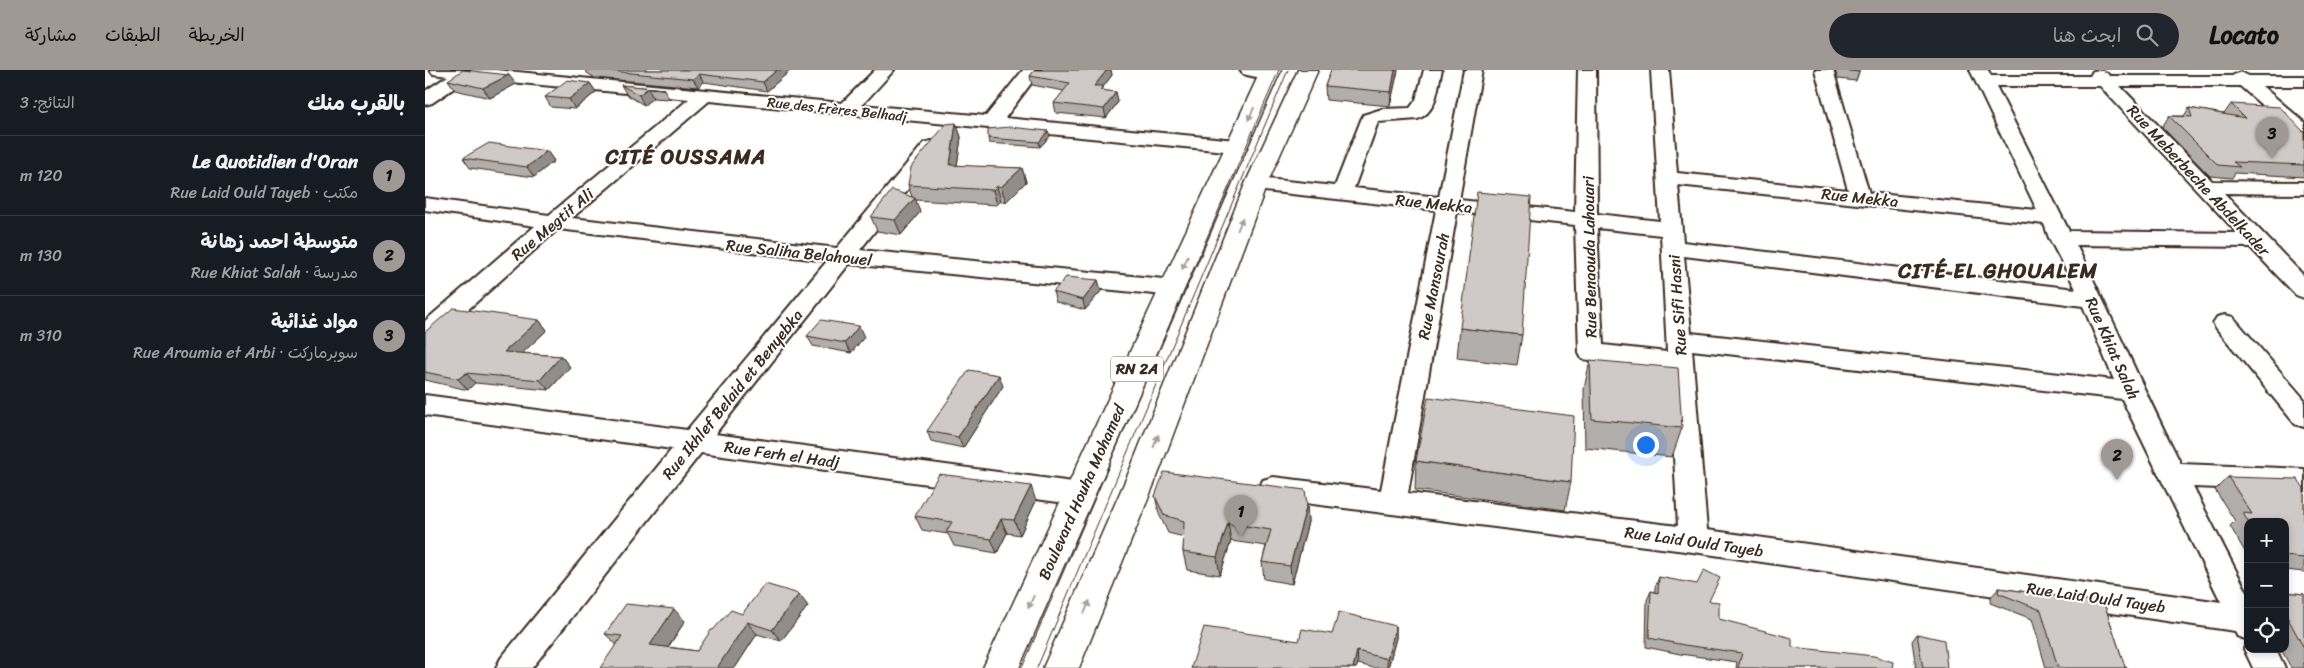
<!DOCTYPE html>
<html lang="ar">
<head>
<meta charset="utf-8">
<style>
	body { margin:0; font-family:Sriracha,"Playpen Sans Arabic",sans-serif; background:#20242c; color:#f1f3f6; direction:rtl }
	.controls { position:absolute; right:15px; bottom:15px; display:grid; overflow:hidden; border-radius:10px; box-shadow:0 2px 8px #0003 }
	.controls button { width:45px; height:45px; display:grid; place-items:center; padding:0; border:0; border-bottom:1px solid #363941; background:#171b24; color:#f1f3f6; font:25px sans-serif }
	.you { position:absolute; left:1220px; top:374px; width:18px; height:18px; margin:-12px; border:4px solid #fff; border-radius:50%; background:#1a73e8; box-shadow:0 0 0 8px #1a73e833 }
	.badge { display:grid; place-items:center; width:32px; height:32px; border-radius:50%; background:#9f9995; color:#111; font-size:16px; font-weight:700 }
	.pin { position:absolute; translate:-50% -41px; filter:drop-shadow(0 1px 2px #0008) }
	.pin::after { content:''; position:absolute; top:26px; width:18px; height:15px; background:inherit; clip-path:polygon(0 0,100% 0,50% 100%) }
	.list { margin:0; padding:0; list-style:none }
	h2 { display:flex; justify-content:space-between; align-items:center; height:65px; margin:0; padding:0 20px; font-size:21px }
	h2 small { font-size:16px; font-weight:400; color:#9ea1a6 }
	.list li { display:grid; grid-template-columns:32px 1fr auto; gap:15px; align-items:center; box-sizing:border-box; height:80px; padding:0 20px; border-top:1px solid #363941 }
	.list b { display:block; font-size:19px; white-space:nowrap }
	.list p { margin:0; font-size:16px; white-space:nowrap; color:#9ea1a6 }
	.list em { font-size:16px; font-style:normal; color:#9ea1a6 }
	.icon { flex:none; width:28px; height:28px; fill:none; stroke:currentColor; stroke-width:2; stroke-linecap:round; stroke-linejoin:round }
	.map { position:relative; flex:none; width:1879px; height:598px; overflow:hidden; direction:ltr }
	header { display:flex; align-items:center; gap:30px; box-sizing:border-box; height:70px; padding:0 25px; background:#9f9995; color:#111 }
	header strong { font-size:24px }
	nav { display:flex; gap:28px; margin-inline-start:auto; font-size:18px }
	.search { width:350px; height:45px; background:#20242c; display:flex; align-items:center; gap:12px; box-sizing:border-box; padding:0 18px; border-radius:28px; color:#9ea1a6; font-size:19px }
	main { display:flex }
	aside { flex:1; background:#171b24 }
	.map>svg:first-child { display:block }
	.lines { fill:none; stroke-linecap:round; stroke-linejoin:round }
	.minor-casing { stroke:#3b2a1e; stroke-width:4 }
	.major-casing { stroke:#3b2a1e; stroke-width:3 }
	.minor { fill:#fff; fill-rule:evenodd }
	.major { fill:#fff; fill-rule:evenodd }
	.tram { stroke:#3b2a1e; stroke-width:1 }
	.wall { fill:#b2aeab; stroke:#3b2a1e }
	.shaded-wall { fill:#918d8b; stroke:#3b2a1e }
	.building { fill:#cfcac7; stroke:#3b2a1e }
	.oneway { fill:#a79f9a }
	.labels { text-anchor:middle; stroke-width:4; stroke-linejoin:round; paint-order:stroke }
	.far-street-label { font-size:14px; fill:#3b2a1e; stroke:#fff }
	.shield { fill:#fff; stroke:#766a62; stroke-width:1 }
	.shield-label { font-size:15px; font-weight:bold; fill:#3b2a1e }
	.street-label { font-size:16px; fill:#3b2a1e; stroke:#fff }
	.district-label { font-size:21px; font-weight:bold; letter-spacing:1px; fill:#3b2a1e; stroke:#fff }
</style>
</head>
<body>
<header>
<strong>Locato</strong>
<div class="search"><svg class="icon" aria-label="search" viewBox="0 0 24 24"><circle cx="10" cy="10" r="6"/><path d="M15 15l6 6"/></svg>ابحث هنا</div>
<nav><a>الخريطة</a><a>الطبقات</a><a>مشاركة</a></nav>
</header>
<main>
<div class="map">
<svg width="1879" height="598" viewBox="0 0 1879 598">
	<rect width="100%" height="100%" fill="#fff"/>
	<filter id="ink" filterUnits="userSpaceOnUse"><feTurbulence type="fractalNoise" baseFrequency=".02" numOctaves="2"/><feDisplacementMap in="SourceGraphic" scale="10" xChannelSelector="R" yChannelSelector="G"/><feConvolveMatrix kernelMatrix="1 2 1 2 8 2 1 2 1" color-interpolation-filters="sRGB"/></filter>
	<g filter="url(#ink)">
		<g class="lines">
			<defs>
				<g id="minor">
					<polygon points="5,0 71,0 417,33 450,0 469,0 437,35 561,46 598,0 616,0 580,48 811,70 818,72 821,76 818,80 811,82 284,31 147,148 412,178 499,73 506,71 513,73 516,77 435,180 749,210 757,213 761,218 757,223 749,226 424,194 290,364 655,413 665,416 669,424 665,432 655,435 276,383 107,598 71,598 76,588 247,379 0,345 0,325 262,360 402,191 133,159 9,270 0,272 0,251 110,156 0,140 0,128 124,145 264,29 44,8 7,33 0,35 0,21 23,6 8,4"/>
					<path d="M 815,0 L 854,0 L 855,2 L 852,6 C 841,9 828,7 818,4 Z"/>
					<path d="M 999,0 L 1017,0 C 1012,17 1013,41 993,49 L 953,52 L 929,118 L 1014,127 L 1039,0 L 1057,0 L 1034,130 L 1150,142 L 1153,0 L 1171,0 L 1172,144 L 1235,151 L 1226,0 L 1244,0 L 1252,103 L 1423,120 L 1390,0 L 1408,0 L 1444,123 L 1612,140 L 1545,0 L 1563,0 L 1566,6 L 1665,6 L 1668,1 C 1675,0 1679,0 1685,6 L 1807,6 L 1815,2 L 1824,6 L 1879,6 L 1879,16 L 1837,16 L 1879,52 L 1879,68 L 1872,66 L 1815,16 L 1695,16 L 1787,111 L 1879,112 L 1879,124 L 1799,123 L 1879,206 L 1879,228 L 1871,225 L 1825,177 L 1651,175 C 1688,248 1719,322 1756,394 L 1879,399 L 1879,421 L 1768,417 L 1823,524 L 1823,570 L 1812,566 L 1810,561 L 1268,482 L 848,429 L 838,426 L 834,418 L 838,410 L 848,407 L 956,420 L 1011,140 L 831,120 L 824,118 L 821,114 L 824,110 L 831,108 L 910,116 L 938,45 L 957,39 L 985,38 L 991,30 ZM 1571,16 L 1675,16 L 1812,163 L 1644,161 ZM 1253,115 L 1619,154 L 1624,168 L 1651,219 L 1258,172 ZM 1032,142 L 1150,155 L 1154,283 L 1157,289 L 1244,300 L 1253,456 L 983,423 ZM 1172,158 L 1236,165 L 1242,282 L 1178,275 ZM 1259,186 L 1658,236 L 1689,310 L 1266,263 ZM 1267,280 L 1697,329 L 1796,532 L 1282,460 Z"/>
					<polygon points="1800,245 1808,247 1879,329 1879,357 1870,354 1792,259 1788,253 1792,247"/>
					<polygon points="1823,571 1823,579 1851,579 1860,598 1828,598 1819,579"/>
				</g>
				<g id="major">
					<polygon points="836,0 856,0 594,598 558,598"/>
					<polygon points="873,0 893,0 842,114 734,402 654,598 618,598 704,402 820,114"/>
				</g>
			</defs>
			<!-- minor casing -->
			<use href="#minor" class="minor-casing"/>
			<!-- major casing -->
			<use href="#major" class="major-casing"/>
			<!-- minor -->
			<use href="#minor" class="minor"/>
			<!-- major -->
			<use href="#major" class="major"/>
			<!-- tram -->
			<g class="tram">
				<polyline points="597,598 854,0"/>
				<polyline points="612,598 863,0"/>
			</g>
		</g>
		<!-- wall -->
		<g class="wall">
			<polygon points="160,0 366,0 342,21 279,12 273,17 170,8 162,3"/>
			<polygon points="610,0 686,0 687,5 678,17 679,21 691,22 693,32 681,48 631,43 629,33 639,21 607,15 605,6"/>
			<polygon points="906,0 973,0 965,36 901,30 900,16"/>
			<polygon points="1410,0 1434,0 1434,2 1431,11 1413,9"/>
			<polygon points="23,10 91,14 65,28 30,20"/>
			<polygon points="165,13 171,22 150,39 126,37 120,27"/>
			<polygon points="196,15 239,19 244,29 228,28 219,35 202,25"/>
			<polygon points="1806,34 1879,61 1879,107 1810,103 1807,108 1785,106 1737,57 1744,46 1759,46 1764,38 1799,44"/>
			<polygon points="531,53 536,67 532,96 597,98 601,112 581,132 576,131 572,135 490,130 495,142 476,165 452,161 446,147 487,127 483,115"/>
			<polygon points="623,61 625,66 615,77 564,73 563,68"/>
			<polygon points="122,81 129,91 109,107 45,98 38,88"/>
			<polygon points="673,210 676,221 660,240 631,232 628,222"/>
			<polygon points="114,250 122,260 97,283 136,286 145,297 124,320 50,313 43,320 0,310 0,262"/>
			<polygon points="1035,258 1097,265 1092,295 1032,288"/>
			<polygon points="382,266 439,267 426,283 388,276"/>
			<polygon points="1165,290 1257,358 1247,387 1160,378 1159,319"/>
			<polygon points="578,316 538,378 506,371 502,361"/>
			<polygon points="991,391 1146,412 1140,440 990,420"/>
			<polygon points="1803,407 1879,418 1879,502 1860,500 1860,452 1823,452 1823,487 1805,456 1810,451 1790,420"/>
			<polygon points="730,426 882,434 883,452 867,514 839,509 837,492 841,476 806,471 795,505 762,500 758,482 759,467 743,463 734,444"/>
			<polygon points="611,431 595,465 582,463 572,483 529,476 523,464 497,460 490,446"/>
			<polygon points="1234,507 1284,531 1294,549 1367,577 1467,598 1311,598 1312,592 1255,584 1221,577 1222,530 1226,521 1230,522 1230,517"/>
			<polygon points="1574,518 1679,533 1700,597 1703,598 1621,598 1607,549 1565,533 1566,527"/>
			<polygon points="1860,522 1879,524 1879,598 1866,598 1856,579 1860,579"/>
			<polygon points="383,536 356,571 332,564 310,598 191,574 180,564 260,551 243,577 272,581 288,560 317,544"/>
			<polygon points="971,556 971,568 963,598 949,598 933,594 931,598 766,598 907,564"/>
			<polygon points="1492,564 1522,598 1491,598 1487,571"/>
		</g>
		<!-- shaded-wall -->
		<g class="shaded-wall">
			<polygon points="352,0 366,0 342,21 338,12"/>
			<polygon points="682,0 686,0 687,5 678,17 680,26 669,16"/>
			<polygon points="970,0 973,0 965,36 966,22"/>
			<polygon points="274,4 279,12 273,17 268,9"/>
			<polygon points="84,5 91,14 65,28 58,18"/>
			<polygon points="165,13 171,22 150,39 144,29"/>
			<polygon points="223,18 228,28 219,35 214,25"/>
			<polygon points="691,22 693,32 681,48 679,39"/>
			<polygon points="531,53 536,67 530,110 525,95"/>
			<polygon points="623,61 625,66 615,77 614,72"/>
			<polygon points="122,81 129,91 109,107 102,97"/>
			<polygon points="597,98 601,112 581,132 576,117"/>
			<polygon points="572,116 576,131 572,135 568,120"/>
			<polygon points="490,128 495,142 476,165 470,150"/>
			<polygon points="673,210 676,221 660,240 658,230"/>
			<polygon points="114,250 122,260 88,292 79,282"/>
			<polygon points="434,256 439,267 426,283 420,273"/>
			<polygon points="136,286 145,297 124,320 115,310"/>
			<polygon points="41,303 50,313 43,320 33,309"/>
			<polygon points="574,305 578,316 538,378 533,367"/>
			<polygon points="606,416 611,431 595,465 589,450"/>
			<polygon points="882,434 883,452 867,514 865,496"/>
			<polygon points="576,449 582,463 572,483 566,469"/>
			<polygon points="803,453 806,471 795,505 792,487"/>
			<polygon points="374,524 383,536 356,571 347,560"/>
			<polygon points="249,539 260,551 237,587 225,575"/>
			<polygon points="322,552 332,564 310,598 292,598"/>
			<polygon points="971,556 971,568 963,598 962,598 962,589"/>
			<polygon points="932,581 933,594 931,598 928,598"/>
		</g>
		<!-- building -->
		<g class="building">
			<polygon points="38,0 84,5 58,18 23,10"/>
			<polygon points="176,0 352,0 338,12 274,4 268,9"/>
			<polygon points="610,0 682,0 669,16 678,16 675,20 691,22 679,39 629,33 645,13 605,6"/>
			<polygon points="906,0 970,0 966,22 900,16"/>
			<polygon points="1416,0 1434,0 1434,2"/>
			<polygon points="142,10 165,13 144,29 120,27"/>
			<polygon points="196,15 239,19 223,18 214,25"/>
			<polygon points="1806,34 1855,37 1878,61 1879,61 1879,95 1808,92 1815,97 1793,95 1744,46 1767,47 1764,38 1820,48"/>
			<polygon points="531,53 525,95 597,98 576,117 572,116 568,120 483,115 486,97 521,54"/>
			<polygon points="585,57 623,61 614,72 563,68 563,59"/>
			<polygon points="64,73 122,81 102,97 38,88"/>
			<polygon points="467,120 490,128 470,150 446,147"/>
			<polygon points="1052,122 1106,127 1097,265 1035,258"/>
			<polygon points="641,207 673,210 658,230 628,222"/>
			<polygon points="28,238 114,250 79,282 136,286 115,310 41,303 33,309 0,302 0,262"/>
			<polygon points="396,250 434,256 420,273 382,266"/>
			<polygon points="1165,290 1253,298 1257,358 1167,349"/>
			<polygon points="544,300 574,305 533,367 502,361"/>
			<polygon points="1003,327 1149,346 1146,412 991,391"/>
			<polygon points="739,402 880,420 882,434 865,496 837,492 846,460 803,453 792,487 758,482 759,451 739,445 730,426"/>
			<polygon points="514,404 606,416 589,450 576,449 566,469 521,462 527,452 490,446"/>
			<polygon points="1803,407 1872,409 1879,418 1879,488 1860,486 1860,452 1823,452 1818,443 1827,444"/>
			<polygon points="1279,500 1295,508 1284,531 1294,532 1294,549 1367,568 1367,577 1449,586 1468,592 1467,598 1313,598 1317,583 1259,575 1224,568 1226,521 1233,523 1234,507 1272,514"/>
			<polygon points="340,514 374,524 347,560 322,552 292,598 175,598 197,566 180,564 201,534 249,539 225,575 272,581 286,560 288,560 306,540 317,544"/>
			<polygon points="1574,518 1679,533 1700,597 1703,598 1633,598 1616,540 1573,523"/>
			<polygon points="1860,522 1879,524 1879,578 1860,543"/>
			<polygon points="914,542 971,556 962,589 932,581 928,598 766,598 779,557 874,571 877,559 907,564"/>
			<polygon points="1492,564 1519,570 1522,598 1498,598"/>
		</g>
		<!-- one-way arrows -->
		<defs><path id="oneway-solid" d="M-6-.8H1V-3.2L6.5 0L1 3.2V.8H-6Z" transform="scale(1.25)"/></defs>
		<g class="oneway">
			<use href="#oneway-solid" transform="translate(826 44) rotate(115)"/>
			<use href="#oneway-solid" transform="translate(815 154) rotate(-69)"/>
			<use href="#oneway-solid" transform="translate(760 193) rotate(114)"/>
			<use href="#oneway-solid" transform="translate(731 371) rotate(-69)"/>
			<use href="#oneway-solid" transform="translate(606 532) rotate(114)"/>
			<use href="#oneway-solid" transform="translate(662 537) rotate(-67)"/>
		</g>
	</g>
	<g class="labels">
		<!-- far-street labels -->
		<g class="far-street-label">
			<text transform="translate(412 39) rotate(6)" y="5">Rue des Frères Belhadj</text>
		</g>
		<!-- shield labels -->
		<rect class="shield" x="686" y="286.5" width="52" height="25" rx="4"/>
		<g class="shield-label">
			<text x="712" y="304">RN 2A</text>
		</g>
		<!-- street labels -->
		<g class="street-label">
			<text transform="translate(1774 110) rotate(47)" y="6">Rue Meberbeche Abdelkader</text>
			<text transform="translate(1435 127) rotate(6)" y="6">Rue Mekka</text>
			<text transform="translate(1009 133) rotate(6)" y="6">Rue Mekka</text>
			<text transform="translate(127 154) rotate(-40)" y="6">Rue Megtit Ali</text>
			<text transform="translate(374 182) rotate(6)" y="6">Rue Saliha Belahouel</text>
			<text transform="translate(1164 187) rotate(-91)" y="6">Rue Benaouda Lahouari</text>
			<text transform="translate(1008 216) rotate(-79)" y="6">Rue Mansourah</text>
			<text transform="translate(1252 235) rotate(-94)" y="6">Rue Sifi Hasni</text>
			<text transform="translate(1688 278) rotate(66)" y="6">Rue Khiat Salah</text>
			<text transform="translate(307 324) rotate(-51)" y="6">Rue Ikhlef Belaid et Benyebka</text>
			<text transform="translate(357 384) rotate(8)" y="6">Rue Ferh el Hadj</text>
			<text transform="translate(656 422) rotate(-66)" y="6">Boulevard Houha Mohamed</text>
			<text transform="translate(1269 471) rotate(8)" y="6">Rue Laid Ould Tayeb</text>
			<text transform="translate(1671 527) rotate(8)" y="6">Rue Laid Ould Tayeb</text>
		</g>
		<!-- district labels -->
		<g class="district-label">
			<text x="261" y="94">CITÉ OUSSAMA</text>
			<text x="1573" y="208">CITÉ EL GHOUALEM</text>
		</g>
	</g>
</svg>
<div class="controls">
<button>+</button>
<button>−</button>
<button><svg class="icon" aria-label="locate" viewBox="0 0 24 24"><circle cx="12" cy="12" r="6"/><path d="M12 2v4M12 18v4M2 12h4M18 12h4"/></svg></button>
</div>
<div class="you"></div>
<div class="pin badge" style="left:816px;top:466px">1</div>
<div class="pin badge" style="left:1692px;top:410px">2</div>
<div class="pin badge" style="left:1847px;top:88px">3</div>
</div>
<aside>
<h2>بالقرب منك<small>النتائج: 3</small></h2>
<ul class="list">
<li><span class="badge">1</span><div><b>Le Quotidien d'Oran</b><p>مكتب · Rue Laid Ould Tayeb</p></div><em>120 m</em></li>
<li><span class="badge">2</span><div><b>متوسطة احمد زهانة</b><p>مدرسة · Rue Khiat Salah</p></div><em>130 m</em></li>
<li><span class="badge">3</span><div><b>مواد غذائية</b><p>سوبرماركت · Rue Aroumia et Arbi</p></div><em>310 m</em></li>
</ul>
</aside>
</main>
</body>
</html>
